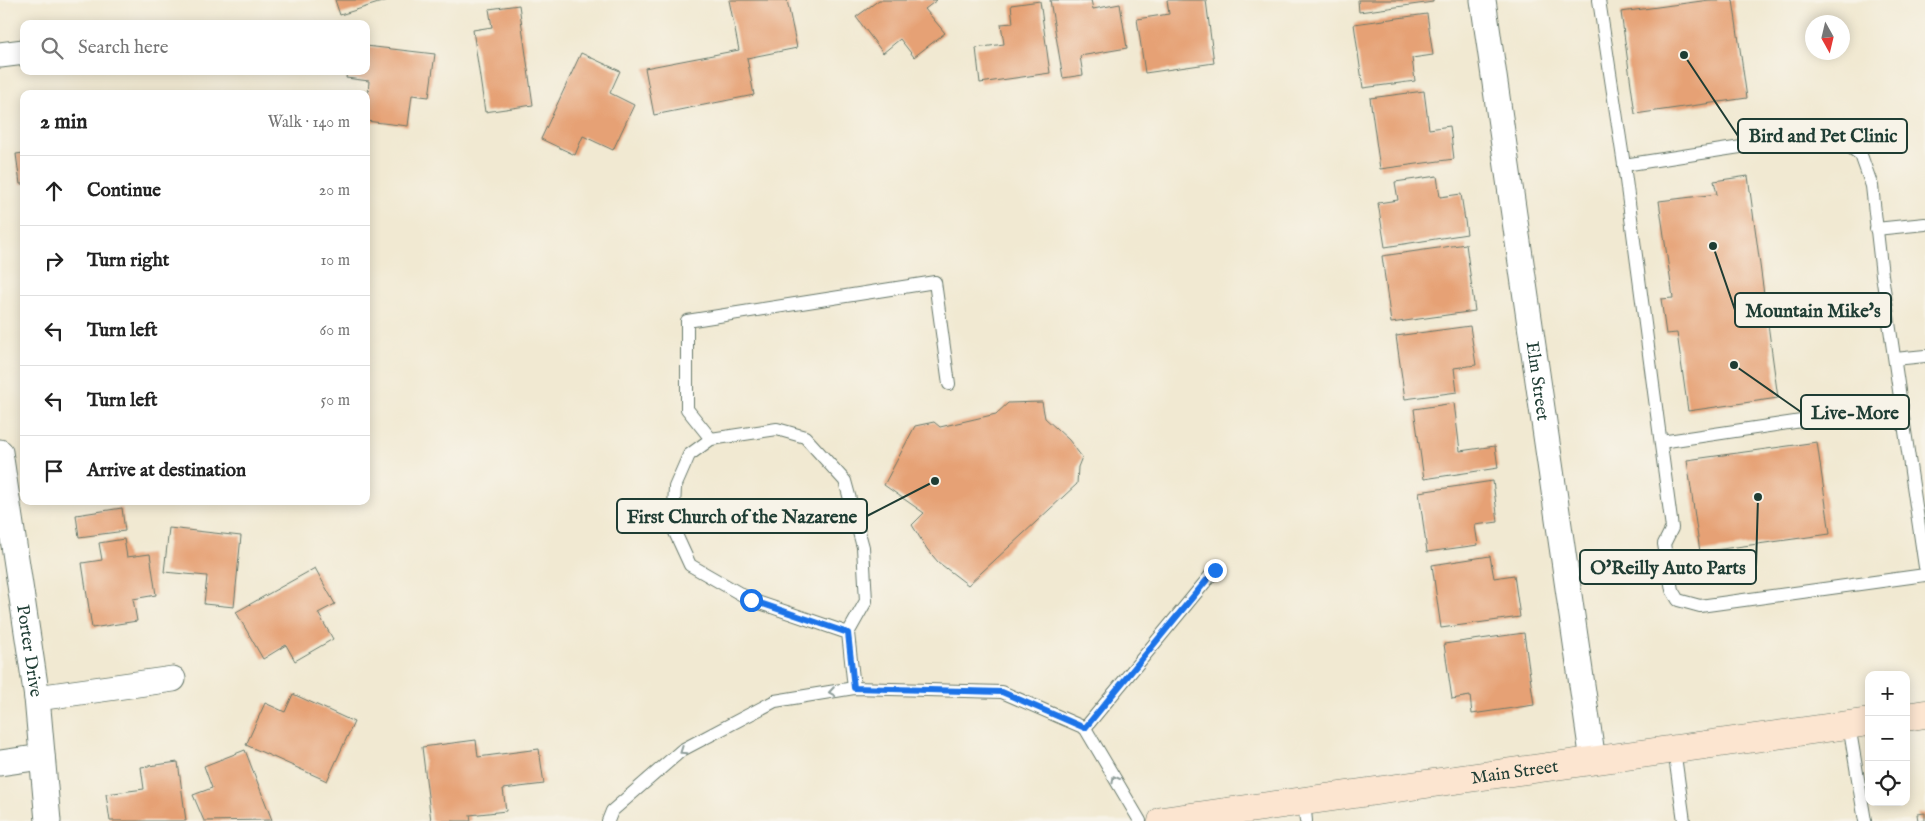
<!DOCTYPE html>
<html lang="en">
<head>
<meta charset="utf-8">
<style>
	body { margin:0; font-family:"IM FELL English",serif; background:#f2f2f2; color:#222 }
	.controls { position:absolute; right:15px; bottom:15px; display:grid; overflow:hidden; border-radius:10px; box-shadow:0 2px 12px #0003 }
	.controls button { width:45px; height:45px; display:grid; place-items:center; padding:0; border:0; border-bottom:1px solid #e0e0e0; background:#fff; color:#222; font:25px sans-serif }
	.compass { position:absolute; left:1805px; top:15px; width:45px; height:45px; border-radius:50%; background:#fff; box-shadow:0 2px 12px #0003; rotate:172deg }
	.stop { position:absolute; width:15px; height:15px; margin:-11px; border:4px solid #1a73e8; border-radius:50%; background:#fff }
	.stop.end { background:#1a73e8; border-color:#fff; box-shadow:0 1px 5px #0008 }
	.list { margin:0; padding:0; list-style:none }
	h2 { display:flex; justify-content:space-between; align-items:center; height:65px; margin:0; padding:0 20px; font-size:21px }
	h2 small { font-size:16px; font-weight:400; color:#767676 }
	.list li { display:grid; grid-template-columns:32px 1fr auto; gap:15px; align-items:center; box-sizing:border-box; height:70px; padding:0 20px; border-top:1px solid #e0e0e0 }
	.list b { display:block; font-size:19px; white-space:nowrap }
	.list em { font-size:16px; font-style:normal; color:#767676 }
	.icon { flex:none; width:28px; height:28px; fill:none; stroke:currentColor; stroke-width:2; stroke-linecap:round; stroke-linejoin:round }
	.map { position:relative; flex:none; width:1925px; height:821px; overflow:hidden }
	.search { position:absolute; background:#fff; box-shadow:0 2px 12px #0003; left:20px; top:20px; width:350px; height:55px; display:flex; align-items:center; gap:12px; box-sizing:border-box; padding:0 18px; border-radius:10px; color:#767676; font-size:19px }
	.panel { position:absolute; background:#fff; box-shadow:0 2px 12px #0003; left:20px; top:90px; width:350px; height:415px; border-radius:10px }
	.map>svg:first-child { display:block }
	.building { fill:#e6a175 }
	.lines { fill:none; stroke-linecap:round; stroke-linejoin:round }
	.lane-casing { stroke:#68796b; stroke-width:14 }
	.street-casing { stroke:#68796b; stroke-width:27 }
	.secondary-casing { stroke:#68796b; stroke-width:29 }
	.lane { stroke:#fff; stroke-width:12 }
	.street { stroke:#fff; stroke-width:25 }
	.secondary { stroke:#fce5d0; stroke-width:28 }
	.oneway { stroke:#8f9e9a }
	.route { stroke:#1a73e8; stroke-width:6 }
	.labels { text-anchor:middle; stroke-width:4; stroke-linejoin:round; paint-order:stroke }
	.street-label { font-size:18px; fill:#1f3d34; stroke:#f7f3e8 }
	.leader { fill:none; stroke:#1f3d34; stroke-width:2 }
	.callout-dot { fill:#1f3d34; stroke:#f7f3e8; stroke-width:2 }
	.callout { fill:#f7f3e8; stroke:#1f3d34; stroke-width:2 }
	.callout-label { font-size:19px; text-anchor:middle; font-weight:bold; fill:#1f3d34 }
</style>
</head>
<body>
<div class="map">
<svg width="1925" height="821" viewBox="0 0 1925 821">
	<rect width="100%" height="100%" fill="#f7f3e8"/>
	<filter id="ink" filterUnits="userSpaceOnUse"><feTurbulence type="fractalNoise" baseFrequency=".02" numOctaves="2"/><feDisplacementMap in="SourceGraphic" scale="10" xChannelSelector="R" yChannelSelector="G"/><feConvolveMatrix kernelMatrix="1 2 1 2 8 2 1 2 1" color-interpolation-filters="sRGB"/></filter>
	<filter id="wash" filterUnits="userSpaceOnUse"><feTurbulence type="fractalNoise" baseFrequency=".0096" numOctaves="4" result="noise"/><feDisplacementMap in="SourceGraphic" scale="20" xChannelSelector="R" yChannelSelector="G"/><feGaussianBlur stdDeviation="1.12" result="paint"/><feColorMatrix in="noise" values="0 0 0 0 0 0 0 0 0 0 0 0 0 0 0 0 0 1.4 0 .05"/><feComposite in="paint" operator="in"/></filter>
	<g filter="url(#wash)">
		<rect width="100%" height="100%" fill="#f1e9d2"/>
		<g id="blocks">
			<!-- building -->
			<g class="building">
				<polygon points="335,0 388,0 340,15"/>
				<polygon points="729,0 787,0 797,48 747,58 754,95 654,115 645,68 739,50"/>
				<polygon points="879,0 937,0 925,9 945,33 914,57 900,39 883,53 856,17"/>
				<polygon points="1050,0 1091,0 1093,9 1120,4 1127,48 1080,56 1083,75 1063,78"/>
				<polygon points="1167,0 1206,0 1214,63 1145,73 1137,19 1169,14"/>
				<polygon points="1358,0 1433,0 1433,2 1359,12"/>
				<polygon points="1709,0 1733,0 1747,98 1635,114 1621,12"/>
				<polygon points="1040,1 1050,73 980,83 976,48 1004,44 1001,24 1013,23 1011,5"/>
				<polygon points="519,5 533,105 485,112 473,30 492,27 489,9"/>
				<polygon points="1427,14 1433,55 1412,58 1415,81 1363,88 1354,24"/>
				<polygon points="366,46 435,54 429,97 412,95 408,126 366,121 369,81 346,78 347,71 366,71"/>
				<polygon points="581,53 620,71 610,93 634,105 613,150 583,136 575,155 541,139"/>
				<polygon points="1424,91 1429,129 1450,126 1454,159 1380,169 1370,98"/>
				<polygon points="24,153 24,184 20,184 16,154"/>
				<polygon points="1437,176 1440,197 1461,194 1467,234 1385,247 1378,203 1398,200 1395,182"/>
				<polygon points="1748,176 1778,398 1688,411 1677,333 1666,334 1661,299 1673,298 1659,201 1717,194 1714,181"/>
				<polygon points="1466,244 1475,311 1391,323 1382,256"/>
				<polygon points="1470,326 1476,365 1454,368 1457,392 1405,399 1396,336"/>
				<polygon points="1042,402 1045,418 1069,440 1082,457 1078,467 1077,484 968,585 938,562 927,549 912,525 924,513 884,485 915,426 934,422 940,427 996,414 1008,403"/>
				<polygon points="1454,403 1460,451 1495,446 1498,468 1424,479 1414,409"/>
				<polygon points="1817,442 1830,534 1700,552 1687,460"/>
				<polygon points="1493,481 1498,522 1475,525 1478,545 1427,552 1419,492"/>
				<polygon points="122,508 125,531 79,537 76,515"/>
				<polygon points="169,528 241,536 234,607 204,604 207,576 164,572"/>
				<polygon points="124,539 127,557 150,554 156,595 133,599 137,621 92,628 82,563 102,560 99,543"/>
				<polygon points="1490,556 1494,578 1514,575 1520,617 1441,628 1432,565"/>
				<polygon points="315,568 335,604 318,613 333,639 295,661 286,645 263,659 236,612"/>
				<polygon points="1524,633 1534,705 1472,714 1470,696 1452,699 1444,644"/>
				<polygon points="293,694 354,722 327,781 246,745 265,703 285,712"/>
				<polygon points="476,740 478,757 539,749 544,784 503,789 506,811 470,815 471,821 431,821 422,747"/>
				<polygon points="245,750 272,820 204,821 193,795 212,788 204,766"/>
				<polygon points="178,762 186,821 110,821 106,794 144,789 141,767"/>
				<polygon points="1925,813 1925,821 1918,821 1917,814"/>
			</g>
		</g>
	</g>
	<g filter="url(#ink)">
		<use href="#blocks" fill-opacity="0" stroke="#68796b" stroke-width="1"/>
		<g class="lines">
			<defs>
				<g id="lane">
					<polyline points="1599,0 1624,165 1672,528 1664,544 1672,590 1678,600 1700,606 1925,575"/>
					<polyline points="1624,165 1812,136 1843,142 1861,155 1872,186 1882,275 1925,567"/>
					<polyline points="1876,229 1925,224"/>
					<polyline points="1895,359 1925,356"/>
					<polyline points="711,439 687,409 687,321 935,282 949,384"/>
					<polyline points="1661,442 1902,406"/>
					<polyline points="848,633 866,601 863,547 845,481 805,437 777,429 711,439 689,455 675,487 673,528 690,565 751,600 848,633 854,688"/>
					<polyline points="1849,725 1865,821"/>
					<polyline points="1085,728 1215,570"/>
					<polyline points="1674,749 1684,821"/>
					<polyline points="1304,801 1306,821"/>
					<polyline points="608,821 612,811 682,750 775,701 854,688 1002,692 1085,728 1140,821"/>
				</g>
				<g id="street">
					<path id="s1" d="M 1483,0 L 1593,761"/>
					<polyline points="0,55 24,52"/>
					<path id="s2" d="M 0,452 L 37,698 L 48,821"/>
					<polyline points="37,698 173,679"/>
					<polyline points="0,763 42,757"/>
				</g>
				<g id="secondary">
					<polyline points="1906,717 1925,714"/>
					<path id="s3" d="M 1162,821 L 1869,722"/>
				</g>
			</defs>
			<!-- lane casing -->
			<use href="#lane" class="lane-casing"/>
			<!-- street casing -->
			<use href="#street" class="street-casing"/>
			<!-- secondary casing -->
			<use href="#secondary" class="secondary-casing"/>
			<!-- lane -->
			<use href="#lane" class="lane"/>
			<!-- street -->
			<use href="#street" class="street"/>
			<!-- secondary -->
			<use href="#secondary" class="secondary"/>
		</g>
		<!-- one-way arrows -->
		<defs><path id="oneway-chevron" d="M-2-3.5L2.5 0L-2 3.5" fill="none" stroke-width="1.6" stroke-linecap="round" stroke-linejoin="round" transform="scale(1.25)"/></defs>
		<g class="oneway">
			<use href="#oneway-chevron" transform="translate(832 692) rotate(171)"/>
			<use href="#oneway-chevron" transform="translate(683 751) rotate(146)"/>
			<use href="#oneway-chevron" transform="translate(1115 779) rotate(-120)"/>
		</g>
	</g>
	<g class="lines" filter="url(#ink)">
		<!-- route -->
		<polyline class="route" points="751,600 848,633 854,688 1002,692 1085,728 1215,570"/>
	</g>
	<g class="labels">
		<!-- street labels -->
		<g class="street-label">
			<text dy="6" stroke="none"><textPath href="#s1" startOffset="385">Elm Street</textPath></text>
			<text dy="6" stroke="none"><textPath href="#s2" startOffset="201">Porter Drive</textPath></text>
			<text dy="6" stroke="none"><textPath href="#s3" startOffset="356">Main Street</textPath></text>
		</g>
	</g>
	<!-- callouts -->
	<path class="leader" d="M1684 55L1738 136M1713 246L1735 310M1734 365L1801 412M935 481L867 516M1758 497L1756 567"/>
	<g class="callout-dot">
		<circle cx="1684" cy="55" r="5"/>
		<circle cx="1713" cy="246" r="5"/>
		<circle cx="1734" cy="365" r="5"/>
		<circle cx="935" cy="481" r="5"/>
		<circle cx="1758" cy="497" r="5"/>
	</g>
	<g class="callout">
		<rect x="1738" y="119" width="169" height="34" rx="5"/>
		<rect x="1735" y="293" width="156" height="34" rx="5"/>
		<rect x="1801" y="395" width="108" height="34" rx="5"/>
		<rect x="617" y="499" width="250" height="34" rx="5"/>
		<rect x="1580" y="550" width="176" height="34" rx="5"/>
	</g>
	<g class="callout-label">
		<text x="1823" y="142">Bird and Pet Clinic</text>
		<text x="1813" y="317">Mountain Mike's</text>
		<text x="1855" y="419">Live-More</text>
		<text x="742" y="523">First Church of the Nazarene</text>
		<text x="1668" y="574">O'Reilly Auto Parts</text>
	</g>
</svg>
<div class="controls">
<button>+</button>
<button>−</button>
<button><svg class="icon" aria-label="locate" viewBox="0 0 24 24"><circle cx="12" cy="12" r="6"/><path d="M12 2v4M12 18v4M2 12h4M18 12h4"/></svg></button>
</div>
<svg class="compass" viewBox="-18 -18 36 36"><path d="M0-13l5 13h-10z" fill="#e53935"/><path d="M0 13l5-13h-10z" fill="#767676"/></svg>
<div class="stop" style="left:751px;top:600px"></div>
<div class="stop end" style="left:1215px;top:570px"></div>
<div class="search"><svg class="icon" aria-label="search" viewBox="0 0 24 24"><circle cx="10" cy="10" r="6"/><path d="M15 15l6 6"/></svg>Search here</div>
<section class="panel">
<h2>2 min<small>Walk · 140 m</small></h2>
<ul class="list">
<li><svg class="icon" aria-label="ahead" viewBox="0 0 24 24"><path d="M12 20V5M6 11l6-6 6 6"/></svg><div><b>Continue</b></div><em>20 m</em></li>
<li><svg class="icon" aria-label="right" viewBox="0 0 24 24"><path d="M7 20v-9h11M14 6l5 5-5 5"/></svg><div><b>Turn right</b></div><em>10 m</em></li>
<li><svg class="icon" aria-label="left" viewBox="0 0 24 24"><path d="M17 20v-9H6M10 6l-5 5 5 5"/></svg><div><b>Turn left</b></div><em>60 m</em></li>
<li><svg class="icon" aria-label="left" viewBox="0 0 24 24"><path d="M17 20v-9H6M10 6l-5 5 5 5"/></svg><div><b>Turn left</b></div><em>50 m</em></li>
<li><svg class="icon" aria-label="arrive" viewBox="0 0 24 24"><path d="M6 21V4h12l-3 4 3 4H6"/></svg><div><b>Arrive at destination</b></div></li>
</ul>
</section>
</div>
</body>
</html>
